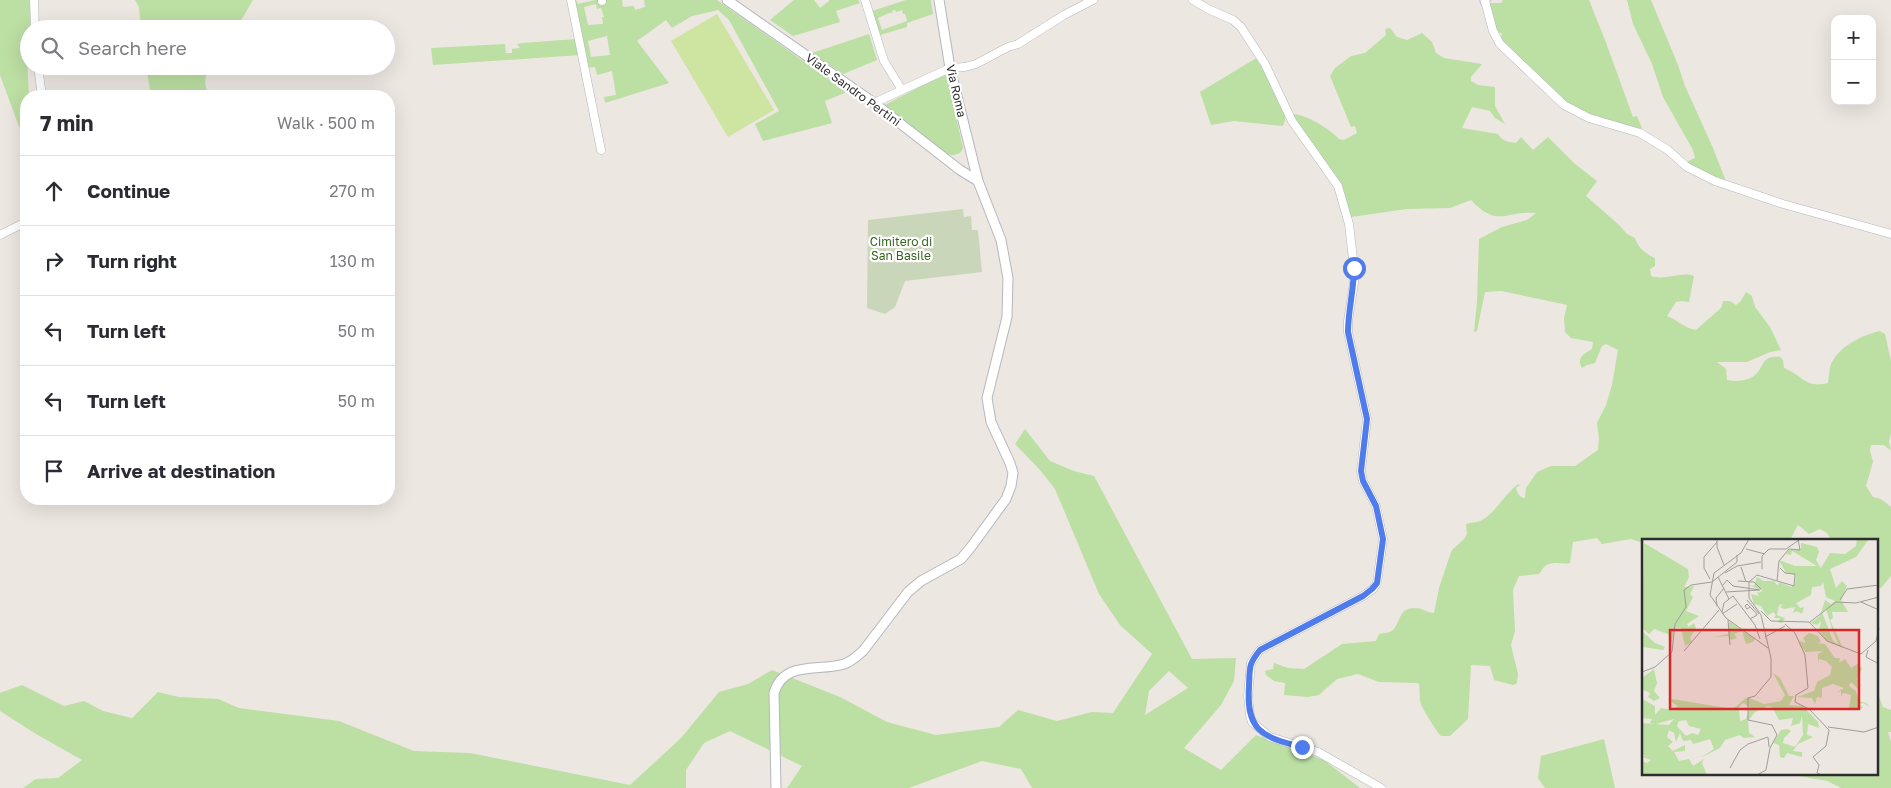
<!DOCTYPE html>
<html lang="en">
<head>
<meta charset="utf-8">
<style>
	body { margin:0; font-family:"Golos Text",sans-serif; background:#f2f2f3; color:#2b2b33 }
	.controls { position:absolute; right:15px; top:15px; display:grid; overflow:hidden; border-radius:10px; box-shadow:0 5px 20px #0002 }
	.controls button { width:45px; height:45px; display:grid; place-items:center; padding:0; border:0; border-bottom:1px solid #e1e1e2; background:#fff; color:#2b2b33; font:25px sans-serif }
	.stop { position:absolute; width:15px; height:15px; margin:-11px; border:4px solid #507beb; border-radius:50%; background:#fff }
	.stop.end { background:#507beb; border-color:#fff; box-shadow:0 1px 5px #0008 }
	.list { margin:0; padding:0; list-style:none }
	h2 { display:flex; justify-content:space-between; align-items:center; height:65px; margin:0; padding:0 20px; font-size:21px }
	h2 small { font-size:16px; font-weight:400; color:#7c7c81 }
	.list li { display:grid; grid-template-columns:32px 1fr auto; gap:15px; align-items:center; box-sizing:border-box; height:70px; padding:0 20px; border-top:1px solid #e1e1e2 }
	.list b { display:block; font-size:19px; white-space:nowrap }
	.list em { font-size:16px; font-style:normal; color:#7c7c81 }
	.icon { flex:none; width:28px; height:28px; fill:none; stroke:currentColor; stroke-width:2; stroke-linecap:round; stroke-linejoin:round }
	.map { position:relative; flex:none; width:1891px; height:788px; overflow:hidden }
	.search { position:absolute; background:#fff; box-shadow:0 5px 20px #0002; left:20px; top:20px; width:375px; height:55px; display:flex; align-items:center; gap:12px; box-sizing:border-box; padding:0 18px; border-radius:28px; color:#7c7c81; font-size:19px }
	.panel { position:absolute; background:#fff; box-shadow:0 5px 20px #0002; left:20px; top:90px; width:375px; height:415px; border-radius:20px }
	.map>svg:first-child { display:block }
	.green { fill:#bcdfa3; fill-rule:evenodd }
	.cemetery { fill:#cad6ba }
	.pitch { fill:#cde5a0 }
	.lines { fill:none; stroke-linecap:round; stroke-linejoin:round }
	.minor-casing { stroke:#b4b7bf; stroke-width:9 }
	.tertiary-casing { stroke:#b4b7bf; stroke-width:11 }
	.minor { stroke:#fff; stroke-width:8 }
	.tertiary { stroke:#fff; stroke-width:9 }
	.route { stroke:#507beb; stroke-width:6 }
	.labels { text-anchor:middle; stroke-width:4.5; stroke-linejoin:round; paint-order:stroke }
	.street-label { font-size:12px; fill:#2d2d2d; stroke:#fff }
	.park-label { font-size:12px; fill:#366622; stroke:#fff }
	.inset-road { fill:none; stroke:#a09d99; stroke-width:1 }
	.view { fill:#d62828; fill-opacity:0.15; stroke:#d62828; stroke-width:2.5 }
	.inset-edge { fill:none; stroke:#2d2d2d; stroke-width:2.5 }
</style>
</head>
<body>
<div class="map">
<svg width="1891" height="788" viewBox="0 0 1891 788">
	<rect width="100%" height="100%" fill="#ede7e1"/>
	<!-- green -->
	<g class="green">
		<polygon points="0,0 33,0 30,29 29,29 27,58 29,96 26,96 26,133 21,132 0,75"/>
		<polygon points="135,0 253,0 236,29 141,29 139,7"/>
		<path d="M 574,0 L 576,0 L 578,4 L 596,0 L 622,0 L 623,7 L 634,6 L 635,10 L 645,7 L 644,0 L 717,0 L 847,92 L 825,101 L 832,123 L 763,141 L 755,124 L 779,111 L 729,20 L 718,10 L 692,16 L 672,28 L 666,20 L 637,41 L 669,83 L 605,103 L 604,97 L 616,95 L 612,71 L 597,75 L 595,67 L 587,68 ZM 596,4 L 597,9 L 601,8 L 604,17 L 602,17 L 603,24 L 588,25 L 584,7 ZM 607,36 L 610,55 L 591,57 L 588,41 Z"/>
		<polygon points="794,0 814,0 820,8 829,1 829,0 858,0 860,3 836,11 840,22 793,36 770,20"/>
		<path d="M 906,0 L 931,0 L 933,14 L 907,23 L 907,27 L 880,35 L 872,11 ZM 895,10 L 896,12 L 902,10 L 903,14 L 905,14 L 907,21 L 882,30 L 878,18 L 889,13 L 892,13 L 892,11 Z"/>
		<polygon points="1503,0 1589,0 1605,40 1633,117 1637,116 1642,128 1640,129 1653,136 1686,162 1695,158 1693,150 1663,97 1652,64 1633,24 1627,0 1651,0 1678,65 1685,86 1713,148 1727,184 1702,175 1658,143 1576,112 1500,42 1502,33 1497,32 1489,5 1491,3 1501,3"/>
		<path d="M 1390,28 L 1397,37 L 1407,40 L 1422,33 L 1432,42 L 1436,53 L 1444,58 L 1482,64 L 1471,77 L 1471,81 L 1478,85 L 1495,87 L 1495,106 L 1505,124 L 1495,118 L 1490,111 L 1472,107 L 1462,128 L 1498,134 C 1502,141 1508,142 1516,143 L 1521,137 L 1533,150 L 1548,137 L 1575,164 L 1597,181 L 1586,196 L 1618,224 L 1627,234 L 1635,238 C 1638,248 1646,254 1655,258 L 1655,266 L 1650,269 L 1651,276 C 1666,281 1680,271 1694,276 L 1689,302 L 1682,301 L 1676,302 L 1667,316 C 1678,320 1684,328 1696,330 L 1721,308 L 1723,301 L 1730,301 L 1736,305 L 1740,302 L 1746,292 L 1752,296 L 1755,307 L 1770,327 L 1781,350 L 1770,352 L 1747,362 L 1717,362 L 1726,369 L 1727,380 C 1736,382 1748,381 1755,375 C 1765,366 1761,355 1780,357 L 1783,360 L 1784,368 C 1803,375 1805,389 1828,383 C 1829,378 1829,372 1830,367 C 1836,348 1861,335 1880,331 L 1885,334 L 1891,361 L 1891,434 L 1889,441 L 1891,451 L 1884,445 L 1871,445 L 1870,450 L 1873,462 L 1866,486 L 1873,497 L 1881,499 L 1891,507 L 1891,576 L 1881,588 L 1877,588 L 1877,540 L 1831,540 L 1827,533 L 1820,529 L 1809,534 L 1798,525 L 1790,540 L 1644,540 L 1643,543 L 1631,539 L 1602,544 L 1597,538 L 1573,542 L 1570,563 C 1562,565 1552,560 1544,567 C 1542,569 1541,572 1539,574 L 1519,576 L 1513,590 L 1515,631 L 1511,645 L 1518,674 L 1517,683 L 1513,685 L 1494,680 L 1490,666 L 1471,665 L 1468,719 L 1450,736 L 1441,736 C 1437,732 1423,710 1421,704 C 1419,698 1420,690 1419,684 L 1417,683 L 1379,682 L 1358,674 L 1337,679 L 1319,695 L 1308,697 L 1284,695 L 1285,683 L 1274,681 L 1266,675 L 1265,671 L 1273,669 L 1274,663 L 1288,668 L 1304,669 L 1342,644 L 1376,641 L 1379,634 C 1384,633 1391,633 1394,629 C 1401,620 1399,608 1415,608 C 1423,608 1427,613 1434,613 L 1439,588 L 1449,558 L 1452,550 L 1464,539 L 1467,534 L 1466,524 C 1471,522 1477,523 1482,520 C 1493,515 1506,493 1518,484 L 1520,485 L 1516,488 C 1517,493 1520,498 1525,498 L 1526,488 L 1537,472 L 1551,466 L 1575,466 L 1598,450 L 1599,438 L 1597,423 L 1606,405 L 1612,385 L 1618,350 L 1606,344 L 1602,346 L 1595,363 L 1587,365 L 1582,368 C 1576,357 1584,354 1592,349 L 1593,342 L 1571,338 L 1565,332 L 1564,318 L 1567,305 L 1502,291 L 1485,292 L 1477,331 L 1474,332 L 1477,302 L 1479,239 L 1502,227 L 1527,220 L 1536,213 C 1505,210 1498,229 1471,200 L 1450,208 L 1407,209 L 1351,217 L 1340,183 L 1292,114 C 1306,114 1330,129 1339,139 L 1344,140 L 1357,133 L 1355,126 L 1351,127 L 1330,76 L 1335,68 L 1351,56 L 1365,53 L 1386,35 L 1385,29 Z"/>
		<polygon points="869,34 877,60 843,74 812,53"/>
		<polygon points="577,39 580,55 433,65 431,48 505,44 506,53 512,53 512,49 520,48 517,44 522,43"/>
		<polygon points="1258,57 1285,115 1285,120 1283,126 1234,121 1211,125 1200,92"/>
		<path d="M 146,66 L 211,66 C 205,76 203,82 208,93 L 204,96 L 151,96 Z"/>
		<path d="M 946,73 L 963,148 L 961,152 C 952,158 946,154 938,150 L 881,107 Z"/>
		<path d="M 1025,429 L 1050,461 L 1074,471 L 1094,476 L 1192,659 L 1236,658 L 1234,681 L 1221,705 L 1184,748 L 1221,770 L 1256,735 L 1324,760 L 1360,788 L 1032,788 L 1021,769 L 982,761 L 909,788 L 787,788 L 802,766 L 730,731 L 704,743 L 686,770 L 686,788 L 23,788 L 36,779 L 58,778 L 82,760 L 36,734 L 0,711 L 0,693 L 22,685 L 64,706 L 84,701 L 103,711 L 132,718 L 158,692 L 179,697 L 218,699 L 239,708 L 339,721 L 414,751 L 470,753 L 630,785 L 681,738 L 719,692 L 748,684 L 772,670 L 840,697 L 887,722 L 936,735 L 999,727 L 1018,710 L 1057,721 L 1092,712 L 1113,713 L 1152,654 L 1120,625 L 1099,594 L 1055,489 L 1040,470 L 1015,444 ZM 1169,671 L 1188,688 L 1145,715 L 1149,691 Z"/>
		<polygon points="1877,691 1883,707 1891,710 1891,732 1888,732 1891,742 1891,788 1841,788 1827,781 1787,774 1877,774"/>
		<polygon points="1604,739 1615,788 1545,788 1538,778 1541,756"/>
	</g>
	<!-- cemetery -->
	<polygon class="cemetery" points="963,209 964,217 971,216 972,230 978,230 982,272 905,281 895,307 885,314 867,308 868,220"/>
	<!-- pitch -->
	<polygon class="pitch" points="717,14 774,110 728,137 671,41"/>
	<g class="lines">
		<defs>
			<g id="minor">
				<polyline points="34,0 35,29"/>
				<polyline points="571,0 601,150"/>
				<polyline points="602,0 602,1"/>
				<polyline points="865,0 884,61 902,90"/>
				<polyline points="1193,0 1208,9 1233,20 1241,27 1265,64 1292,121 1338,186 1349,224 1354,268 1354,283 1348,321 1348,332 1367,419 1361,471 1363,481 1376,506 1383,539 1377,583 1373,589 1363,596 1260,650 1251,663 1248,696 1250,715 1252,722 1270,737 1318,752 1381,788"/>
				<polyline points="1485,1 1493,31 1500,44 1564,105 1589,118 1640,133 1668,150 1687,167 1715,181 1783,204 1891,234"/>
				<polyline points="38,66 42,96"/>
				<polyline points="874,103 950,68 965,67 976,64 1008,47 1018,44 1064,15 1093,0"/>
				<polyline points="0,235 24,223 26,218"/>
			</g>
			<g id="tertiary">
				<polyline points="727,0 874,103 960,170 978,181"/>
				<polyline points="1485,0 1485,1"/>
				<path d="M 776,788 L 774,693 C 784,660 818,672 844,664 C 851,662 857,656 863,651 L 908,592 L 921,581 L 961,559 L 971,547 L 1006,499 L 1011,486 L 1013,473 L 1010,463 L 991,422 L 987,398 L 1007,317 L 1008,278 L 1001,240 L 978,181 L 950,68 L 939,0"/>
			</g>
		</defs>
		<!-- minor casing -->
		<use href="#minor" class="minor-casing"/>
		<!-- tertiary casing -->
		<use href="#tertiary" class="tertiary-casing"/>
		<!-- minor -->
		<use href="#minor" class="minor"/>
		<!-- tertiary -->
		<use href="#tertiary" class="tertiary"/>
	</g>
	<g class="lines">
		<!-- route -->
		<path class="route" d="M 1302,747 C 1261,737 1246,730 1249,686 C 1250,667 1248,665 1260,650 L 1363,596 L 1372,589 L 1377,583 L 1383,539 L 1376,506 L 1363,481 L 1361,471 L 1367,419 L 1348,332 C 1348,310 1354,290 1354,268"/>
	</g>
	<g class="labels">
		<!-- street labels -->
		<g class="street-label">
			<text transform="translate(853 90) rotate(36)" y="4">Viale Sandro Pertini</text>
			<text transform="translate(956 91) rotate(77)" y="4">Via Roma</text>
		</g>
		<!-- park labels -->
		<g class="park-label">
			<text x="901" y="246">Cimitero di<tspan x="901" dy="14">San Basile</tspan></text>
		</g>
	</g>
	<!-- overview -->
	<g transform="translate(1642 539)">
		<rect width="236" height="236" fill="#ede7e1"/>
		<path d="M 215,0 L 227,0 L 214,18 L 188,30 L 194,49 L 200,42 L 205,47 L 199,61 L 206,73 L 190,73 L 191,79 L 188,81 L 201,109 L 185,102 L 177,92 L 179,82 L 175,86 L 169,84 L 178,77 L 183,61 L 189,65 L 193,62 L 184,58 L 181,43 L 179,47 L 170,48 L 169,56 L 154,64 L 158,69 L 162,68 L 160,75 L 155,72 L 151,74 L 153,68 L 142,70 L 138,68 L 141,65 L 137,66 L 135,76 L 143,79 L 140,84 L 136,83 L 138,79 L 132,79 L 134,76 L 131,73 L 125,77 L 119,67 L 112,65 L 109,55 L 117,57 L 115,54 L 121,52 L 107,46 L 112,47 L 115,38 L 122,42 L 132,42 L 136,47 L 137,43 L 149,48 L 153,45 L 154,36 L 144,34 L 137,21 L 153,27 L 175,27 L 150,12 L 149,16 L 144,15 L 147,11 L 159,10 L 159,4 L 175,8 L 177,13 L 174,21 L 179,29 L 188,14 L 203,15 L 214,7 ZM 184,70 L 191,93 L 197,106 L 191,102 L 185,86 L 180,73 ZM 2,4 L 46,30 L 47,38 L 42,48 L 52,47 L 48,55 L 51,58 L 44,72 L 57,77 L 45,85 L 47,88 L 52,84 L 54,89 L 48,99 L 50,103 L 43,107 L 39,89 L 32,89 L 30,104 L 26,95 L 12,90 L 7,95 L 0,89 ZM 87,82 L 113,100 L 111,103 L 104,105 L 100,92 L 92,95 L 95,99 L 89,101 L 86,97 L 71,98 L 86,95 ZM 0,92 L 13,104 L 23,108 L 21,111 L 1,108 ZM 167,94 L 176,97 L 179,103 L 175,104 L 183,105 L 193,119 L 198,119 L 197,124 L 203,120 L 209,129 L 217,124 L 220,130 L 215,140 L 219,146 L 216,150 L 210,144 L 208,144 L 207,147 L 214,152 L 217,162 L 224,164 L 228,168 L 221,164 L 217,165 L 221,169 L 217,171 L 207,169 L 209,156 L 201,154 L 199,158 L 199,152 L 194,154 L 202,149 L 191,145 L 180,149 L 180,159 L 175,158 L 173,165 L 170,159 L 155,158 L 172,152 L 175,143 L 188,136 L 190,128 L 184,122 L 177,120 L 176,124 L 176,115 L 181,112 L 163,113 L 157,102 L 164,104 L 161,99 ZM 12,130 L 15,144 L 12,152 L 18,159 L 12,162 L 6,158 L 8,154 L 0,150 L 0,139 ZM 131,134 L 138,139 L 147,157 L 152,157 L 147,166 L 161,167 L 176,183 L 177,189 L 166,185 L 165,196 L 171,198 L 156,205 L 151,212 L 160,213 L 160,218 L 145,214 L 142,219 L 138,218 L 137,206 L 131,204 L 139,191 L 146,190 L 149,192 L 142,199 L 141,204 L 153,208 L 161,196 L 160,177 L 158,184 L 149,187 L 151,179 L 137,181 L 130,168 L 126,167 L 113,173 L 106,182 L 107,194 L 113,198 L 102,199 L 98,196 L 83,201 L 78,209 L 62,217 L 47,220 L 51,227 L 62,220 L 60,224 L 65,236 L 0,236 L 0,222 L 5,224 L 9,221 L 0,218 L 3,216 L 0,216 L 0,184 L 27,186 L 32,180 L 14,185 L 8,184 L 10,180 L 0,179 L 0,160 L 13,167 L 13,176 L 19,169 L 29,171 L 36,167 L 26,161 L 30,160 L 91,170 L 105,158 L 122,165 L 139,162 L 143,156 ZM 101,164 L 108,168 L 104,180 L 98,182 L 97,168 ZM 44,181 L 47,187 L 59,190 L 56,196 L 50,194 L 44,197 L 35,187 L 37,182 ZM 27,191 L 32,194 L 34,203 L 38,194 L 41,202 L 49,201 L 51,205 L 68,200 L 72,210 L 61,217 L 37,222 L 32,213 L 43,212 L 43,206 L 31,212 L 26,207 L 31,203 L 25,198 Z" fill="#bcdfa3" fill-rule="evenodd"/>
		<path class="inset-road" d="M 75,0 L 75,8 L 82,26M 107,0 L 99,14 L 72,34 L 68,56 L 84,79 L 126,109M 104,10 L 123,15M 99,28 L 104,43M 120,30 L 120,17 L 127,10 L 144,10 L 157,1M 83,34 L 95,27 L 119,23M 76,38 L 87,60M 68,40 L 62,29 L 62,18 L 75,3M 96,42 L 112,43 L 119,50M 135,42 L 137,22 L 147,10 L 158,11 L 156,0M 81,46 L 85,41 L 91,47 L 118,51M 84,53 L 117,51M 91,57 L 113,86 L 118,100M 105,61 L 117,75M 198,61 L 205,50 L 237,46M 219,63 L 237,71M 75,67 L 74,59 L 82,49M 108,68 L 105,70 L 103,67 L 105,65 L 114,74 L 115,76 L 108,80M 119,72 L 129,82 L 167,83 L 185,102 L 219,115 L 234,102 L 237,89M 80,73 L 82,64 L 91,57M 80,75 L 95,65M 86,81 L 88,106M 168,83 L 194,63 L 214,64 L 237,58M 143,85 L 153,94 L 163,116 L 166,149 L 154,156 L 153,163 L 167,170 L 187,191 L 184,207 L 171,218 L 177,226 L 175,234 L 180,236M 123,98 L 143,87M 226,111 L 224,118 L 237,125M 42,112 L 77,71M 0,133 L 13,128 L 30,113 L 33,85 L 44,68 L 42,51 L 49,46 L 70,43 L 95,23 L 95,16M 186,188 L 222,193 L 237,188M 88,229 L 98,211 L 106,205 L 126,198 L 127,208M 115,236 L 124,231 L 128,209 L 135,196 L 130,186 L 106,181 L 106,159 L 113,157 L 129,138 L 129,119 L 119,76 L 107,59 L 107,43 L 115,36 L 152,47 L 153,35 L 143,34 L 138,29"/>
		<path class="view" d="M 28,91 L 217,91 L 217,170 L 28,170 Z"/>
		<rect width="236" height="236" class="inset-edge"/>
	</g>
</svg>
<div class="controls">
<button>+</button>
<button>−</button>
</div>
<div class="stop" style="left:1354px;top:268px"></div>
<div class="stop end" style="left:1302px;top:747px"></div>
<div class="search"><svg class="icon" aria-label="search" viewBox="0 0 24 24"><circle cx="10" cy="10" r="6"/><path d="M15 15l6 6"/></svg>Search here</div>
<section class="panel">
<h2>7 min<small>Walk · 500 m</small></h2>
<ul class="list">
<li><svg class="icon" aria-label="ahead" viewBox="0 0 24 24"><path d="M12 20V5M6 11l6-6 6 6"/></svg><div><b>Continue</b></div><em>270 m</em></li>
<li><svg class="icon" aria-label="right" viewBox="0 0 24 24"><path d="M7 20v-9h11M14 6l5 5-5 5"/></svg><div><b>Turn right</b></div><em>130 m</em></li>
<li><svg class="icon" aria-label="left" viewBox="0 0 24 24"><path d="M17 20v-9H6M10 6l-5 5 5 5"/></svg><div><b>Turn left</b></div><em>50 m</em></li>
<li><svg class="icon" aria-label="left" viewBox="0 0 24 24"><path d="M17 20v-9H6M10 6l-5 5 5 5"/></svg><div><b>Turn left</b></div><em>50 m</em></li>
<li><svg class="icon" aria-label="arrive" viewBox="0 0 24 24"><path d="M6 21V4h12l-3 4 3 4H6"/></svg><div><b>Arrive at destination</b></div></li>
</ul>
</section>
</div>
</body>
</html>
